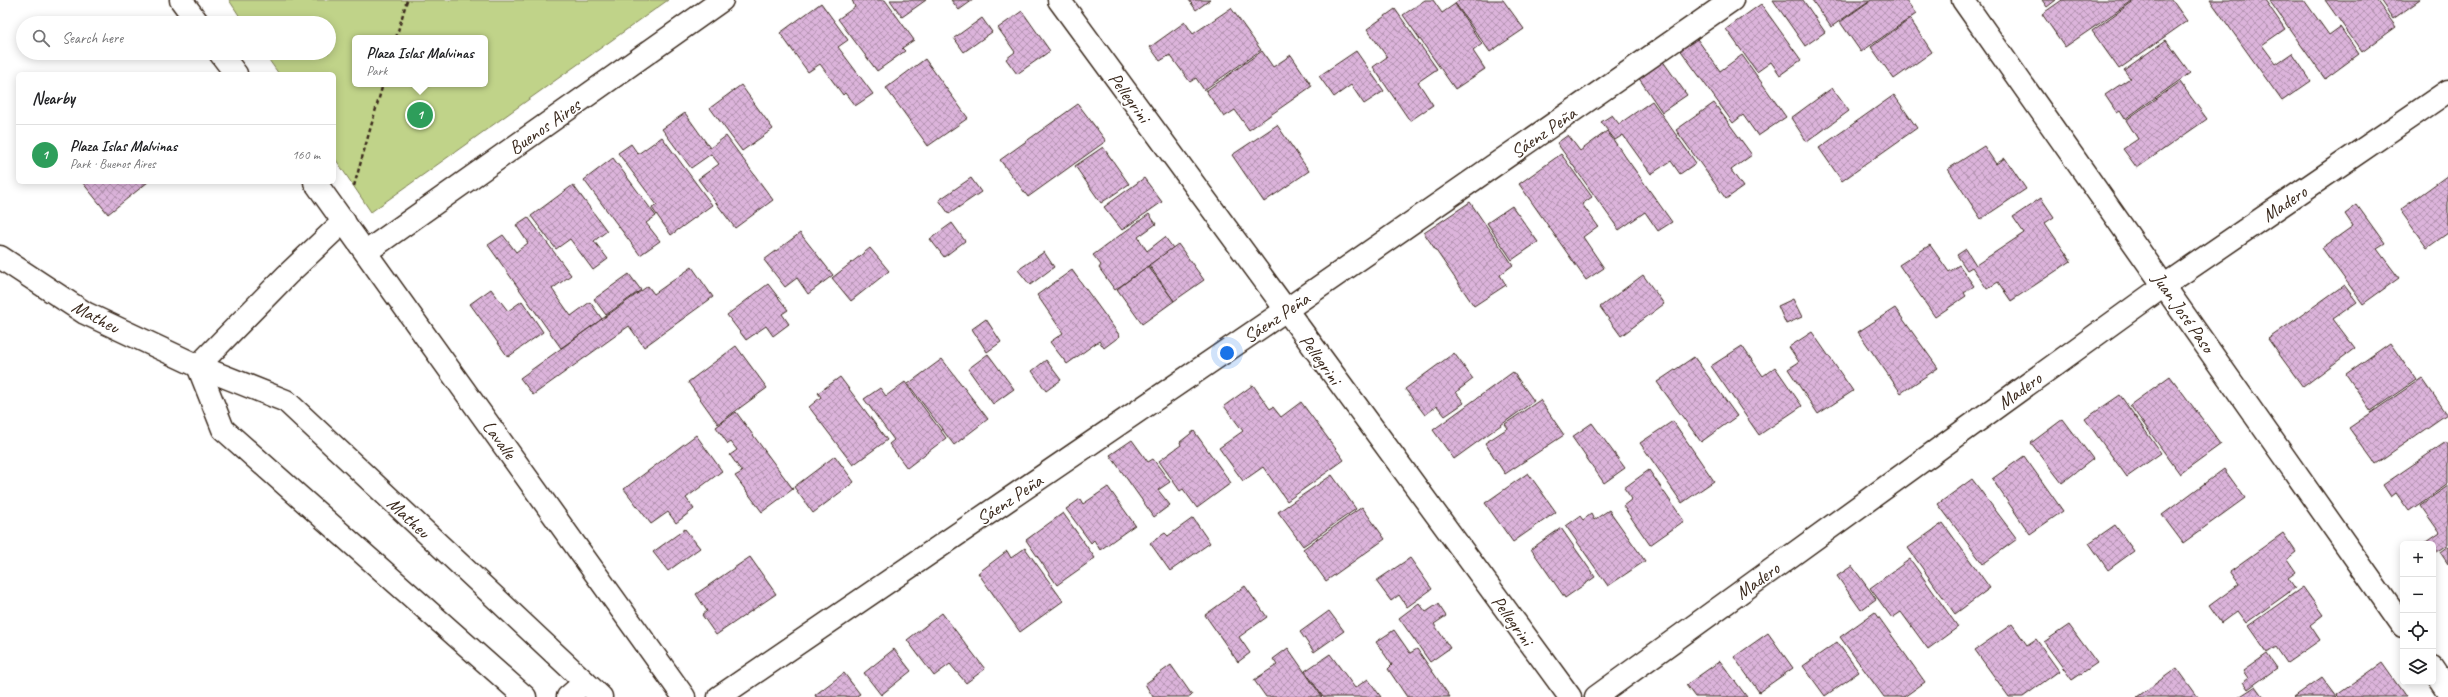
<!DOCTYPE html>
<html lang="en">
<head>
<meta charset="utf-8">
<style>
	body { margin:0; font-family:Caveat,sans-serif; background:#f6f6f6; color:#202124 }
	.controls { position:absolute; right:12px; bottom:12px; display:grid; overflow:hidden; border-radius:6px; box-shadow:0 2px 10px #0003 }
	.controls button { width:36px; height:36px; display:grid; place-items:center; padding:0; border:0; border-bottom:1px solid #e0e0e0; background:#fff; color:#202124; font:20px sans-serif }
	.you { position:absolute; left:1227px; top:353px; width:14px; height:14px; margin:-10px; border:3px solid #fff; border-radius:50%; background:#1a73e8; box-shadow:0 0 0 6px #1a73e833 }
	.badge { display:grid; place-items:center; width:26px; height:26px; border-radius:50%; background:#d1495b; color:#fff; font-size:13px; font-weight:700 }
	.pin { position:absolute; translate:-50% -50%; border:2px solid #fff; box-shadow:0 1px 4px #0006 }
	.popup { position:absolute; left:352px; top:35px; width:136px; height:52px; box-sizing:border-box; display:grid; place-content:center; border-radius:6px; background:#fff; filter:drop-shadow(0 1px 3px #0005); font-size:13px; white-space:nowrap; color:#757577 }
	.popup b { font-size:15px; color:#202124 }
	.popup::after { content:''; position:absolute; left:50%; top:100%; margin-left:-8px; border:8px solid transparent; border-top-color:#fff }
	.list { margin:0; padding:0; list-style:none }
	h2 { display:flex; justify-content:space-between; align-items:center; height:52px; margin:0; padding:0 16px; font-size:17px }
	h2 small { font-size:13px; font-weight:400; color:#757577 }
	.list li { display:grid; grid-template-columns:26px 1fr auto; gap:12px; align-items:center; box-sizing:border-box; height:60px; padding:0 16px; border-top:1px solid #e0e0e0 }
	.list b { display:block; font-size:15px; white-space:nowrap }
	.list p { margin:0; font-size:13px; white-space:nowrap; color:#757577 }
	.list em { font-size:13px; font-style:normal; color:#757577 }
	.icon { flex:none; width:22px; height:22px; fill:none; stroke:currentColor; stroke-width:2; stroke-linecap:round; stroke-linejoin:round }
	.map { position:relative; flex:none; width:2448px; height:697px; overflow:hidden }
	.search { position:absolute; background:#fff; box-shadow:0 2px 10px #0003; left:16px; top:16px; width:320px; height:44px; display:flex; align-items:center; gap:10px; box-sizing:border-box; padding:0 14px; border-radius:22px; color:#757577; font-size:15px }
	.panel { position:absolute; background:#fff; box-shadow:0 2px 10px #0003; left:16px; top:72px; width:320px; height:112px; border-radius:6px }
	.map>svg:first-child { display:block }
	.green { fill:#c0d389; stroke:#7e7e54; fill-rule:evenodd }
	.building { fill:url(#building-cross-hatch); stroke:#3b2a1e }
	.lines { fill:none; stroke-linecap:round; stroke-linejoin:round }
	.minor-casing { stroke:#3b2a1e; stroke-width:25 }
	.path { stroke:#3b2a1e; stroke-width:2.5; stroke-dasharray:4 3; stroke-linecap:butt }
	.minor { stroke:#fff; stroke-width:22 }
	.labels { text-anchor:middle; stroke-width:3.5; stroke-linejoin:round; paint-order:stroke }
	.street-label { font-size:19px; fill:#3b2a1e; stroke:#fff }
</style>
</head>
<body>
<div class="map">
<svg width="2448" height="697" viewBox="0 0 2448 697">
	<defs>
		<pattern id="building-cross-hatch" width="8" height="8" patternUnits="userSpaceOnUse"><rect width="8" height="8" fill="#dcb4db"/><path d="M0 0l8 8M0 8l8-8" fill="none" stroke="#b493b1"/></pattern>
	</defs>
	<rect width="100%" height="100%" fill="#fff"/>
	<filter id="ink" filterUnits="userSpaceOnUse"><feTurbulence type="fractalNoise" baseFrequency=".025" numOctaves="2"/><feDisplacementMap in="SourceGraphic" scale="8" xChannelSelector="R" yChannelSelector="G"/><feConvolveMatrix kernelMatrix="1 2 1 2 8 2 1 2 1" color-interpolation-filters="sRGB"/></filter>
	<g filter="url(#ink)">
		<!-- green -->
		<path class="green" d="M 229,0 L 668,0 L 371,212 L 334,157 L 334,74 L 279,74 L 264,53 L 329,53 L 329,23 L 244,23 ZM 355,38 L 485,38 L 485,84 L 355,84 Z"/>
		<!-- building -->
		<g class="building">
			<polygon points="852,0 885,0 914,40 902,48 905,51 877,71 838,19 855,7"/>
			<polygon points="890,0 926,0 902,17"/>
			<polygon points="951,0 973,0 959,10"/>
			<polygon points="1189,0 1210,0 1196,10"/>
			<polygon points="1425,0 1433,0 1442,13 1455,4 1482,44 1473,51 1485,69 1455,89 1403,15"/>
			<polygon points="1459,0 1503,0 1524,29 1490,52 1455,3"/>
			<polygon points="1773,0 1803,0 1825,32 1805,46"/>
			<polygon points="1812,0 1870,0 1831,27"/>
			<polygon points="1871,0 1906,0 1916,14 1861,52 1840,22"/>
			<polygon points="2042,0 2056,0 2047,7"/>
			<polygon points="2062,0 2131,0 2132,1 2065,47 2042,14"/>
			<polygon points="2135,0 2172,0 2187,21 2119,69 2092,31"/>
			<polygon points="2210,0 2265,0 2285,29 2262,45 2276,64 2292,53 2311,81 2282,101"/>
			<polygon points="2269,0 2304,0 2329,35 2340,27 2359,54 2325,79"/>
			<polygon points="2325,0 2376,0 2396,27 2362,52"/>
			<polygon points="2380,0 2420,0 2393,19"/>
			<polygon points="821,3 848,40 838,47 873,94 855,106 845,93 843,95 820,64 808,72 780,33"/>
			<polygon points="1761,4 1801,60 1780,75 1771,62 1757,72 1726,29"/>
			<polygon points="1231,8 1261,50 1204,90 1196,78 1190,82 1170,55 1160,61 1150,47 1185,22 1193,34"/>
			<polygon points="1395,9 1437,69 1418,82 1433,105 1410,121 1373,67 1387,57 1367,29"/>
			<polygon points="1022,11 1050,51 1017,74 1006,59 1015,52 998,28"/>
			<polygon points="982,18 992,32 964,52 954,38"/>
			<polygon points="1910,19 1932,52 1894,79 1871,47"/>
			<polygon points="1695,36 1720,71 1742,55 1786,117 1758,136 1743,115 1733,123 1679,48"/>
			<polygon points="2166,40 2190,73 2125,119 2120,111 2117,113 2105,95 2130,78 2124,70"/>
			<polygon points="1262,51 1273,67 1291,55 1312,86 1249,130 1235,110 1224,117 1206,91"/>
			<polygon points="1356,51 1384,91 1364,104 1351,85 1334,97 1319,76"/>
			<polygon points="925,59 968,118 928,146 886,88"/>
			<polygon points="1662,60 1687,95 1662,112 1638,77"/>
			<polygon points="2180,82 2207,119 2137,168 2123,149 2138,139 2126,120"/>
			<polygon points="741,85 773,129 742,151 710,108"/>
			<polygon points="1832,88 1849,111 1807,142 1791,118"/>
			<polygon points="1894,95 1917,128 1842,181 1819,148"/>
			<polygon points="1652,101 1696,163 1680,174 1671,161 1651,174 1623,135 1615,140 1601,122 1612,115 1619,124"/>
			<polygon points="1714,103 1752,155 1731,170 1743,187 1726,199 1676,130"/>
			<polygon points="1078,104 1106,141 1028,197 1000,160"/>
			<polygon points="685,113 710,148 726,136 773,200 735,228 698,179 719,164 711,154 691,168 662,129"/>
			<polygon points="1277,125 1309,171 1264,202 1232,155"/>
			<polygon points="1607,131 1672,222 1658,231 1645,212 1619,230 1557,143 1568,135 1580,151"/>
			<polygon points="662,137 712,205 671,235 652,208 657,205 618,153 631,144 638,154"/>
			<polygon points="1984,146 1996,164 2005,158 2026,189 1981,219 1948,169"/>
			<polygon points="1103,147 1129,184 1101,203 1075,166"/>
			<polygon points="1561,154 1592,197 1582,204 1598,226 1583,237 1604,268 1586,280 1519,184"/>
			<polygon points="613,158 656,216 646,223 660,241 640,255 584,180"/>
			<polygon points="2448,175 2448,233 2427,248 2400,210"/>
			<polygon points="971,178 981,192 949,214 939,200"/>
			<polygon points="1144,178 1162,202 1122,230 1104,207"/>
			<polygon points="82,182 148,182 108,214"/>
			<polygon points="573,185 607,231 594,241 608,259 593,270 570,239 556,249 531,216"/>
			<polygon points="2041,198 2054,217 2045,223 2071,261 2011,301 1998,282 1987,289 1972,267 1967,270 1957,255 1966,249 1976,265 2024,233 2013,217"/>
			<polygon points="1470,202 1513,265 1500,275 1506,285 1474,306 1424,233"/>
			<polygon points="2357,205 2385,244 2377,249 2399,278 2363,304 2322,248 2353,226 2345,214"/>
			<polygon points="1512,206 1538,242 1512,260 1487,223"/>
			<polygon points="1149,214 1156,224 1138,237 1147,251 1165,237 1173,248 1115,290 1099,268 1101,265 1093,255"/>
			<polygon points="528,217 571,275 552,289 571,316 590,302 602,319 561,348 488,245 503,235 516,252 528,243 516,225"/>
			<polygon points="952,223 965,241 944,257 930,239"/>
			<polygon points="800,233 833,275 808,294 797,278 785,287 764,260"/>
			<polygon points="1178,244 1204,280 1174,301 1149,265"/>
			<polygon points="1930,245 1949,272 1959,265 1974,286 1964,293 1966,296 1935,317 1899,265"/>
			<polygon points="870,248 889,271 851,301 832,278"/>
			<polygon points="1044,252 1054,267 1030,285 1018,270"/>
			<polygon points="1148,266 1174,301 1142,324 1117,289"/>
			<polygon points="692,267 713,297 644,347 629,326 533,395 520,378 648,286 654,294"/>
			<polygon points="1072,270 1120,336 1104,348 1099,341 1067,364 1050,342 1063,333 1037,295"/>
			<polygon points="629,274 641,290 606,315 594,299"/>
			<polygon points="1643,275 1664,304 1621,336 1600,307"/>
			<polygon points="768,284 788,310 782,314 789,324 773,336 766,326 746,340 727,315"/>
			<polygon points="2344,285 2357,302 2333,319 2355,348 2303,387 2268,339"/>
			<polygon points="491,289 508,311 522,301 543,332 508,357 470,304"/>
			<polygon points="1793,299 1802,317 1786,324 1778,306"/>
			<polygon points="1895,308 1938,368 1901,393 1858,332"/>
			<polygon points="986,319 1001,342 987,352 972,329"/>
			<polygon points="1812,332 1853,391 1818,414 1788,369 1799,362 1789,347"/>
			<polygon points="2390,343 2416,380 2371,411 2346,374"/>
			<polygon points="736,346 767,388 718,424 688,382"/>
			<polygon points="1742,346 1763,376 1775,367 1802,406 1759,435 1711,366"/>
			<polygon points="1454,353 1473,379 1456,392 1464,403 1445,416 1437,406 1425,415 1405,389"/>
			<polygon points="988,354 1014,389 993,404 968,369"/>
			<polygon points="1694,357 1737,416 1701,442 1657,382"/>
			<polygon points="942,359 988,419 954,445 908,384"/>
			<polygon points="1046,360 1061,380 1046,391 1032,371"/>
			<polygon points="1513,372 1534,401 1454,459 1433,430"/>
			<polygon points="2170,376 2221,444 2180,474 2130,405"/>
			<polygon points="840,377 887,440 853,465 809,407 821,397 818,393"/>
			<polygon points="2422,378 2447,414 2375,464 2349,428"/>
			<polygon points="905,382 946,438 907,468 889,444 894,440 864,399 880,388 886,396"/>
			<polygon points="1253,385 1270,409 1273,407 1281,417 1301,402 1344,460 1287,501 1263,467 1243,481 1219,448 1243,431 1224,406"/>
			<polygon points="2120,395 2161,453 2127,477 2085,419"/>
			<polygon points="1540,400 1564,435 1505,474 1485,443 1508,428 1505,424"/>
			<polygon points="736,412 793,489 762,512 735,476 742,472 730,455 737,450 731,442 728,444 716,427"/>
			<polygon points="2063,419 2093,459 2062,483 2031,443"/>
			<polygon points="1673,421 1714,481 1682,503 1640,443"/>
			<polygon points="1592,423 1625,468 1604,483 1572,437"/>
			<polygon points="1194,431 1231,483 1197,508 1183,489 1180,491 1159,461 1181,445 1180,442"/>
			<polygon points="696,435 722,471 686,498 694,509 676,523 668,512 651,524 624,489"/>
			<polygon points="1132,440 1148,462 1153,459 1170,482 1158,490 1170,505 1154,517 1110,455"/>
			<polygon points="2446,442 2448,445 2448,484 2409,511 2396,493 2391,497 2383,485"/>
			<polygon points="835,456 854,482 813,513 794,487"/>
			<polygon points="2024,456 2063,511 2030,534 1992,479"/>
			<polygon points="2224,469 2245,498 2183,543 2162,515"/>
			<polygon points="1649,470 1684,521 1650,545 1623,506 1632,499 1624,488"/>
			<polygon points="1528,473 1556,512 1513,542 1485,503"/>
			<polygon points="1332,475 1356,509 1303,546 1278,512"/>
			<polygon points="1972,479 2017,539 1983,564 1938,504"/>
			<polygon points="2448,486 2448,544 2433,554 2433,544 2424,544 2440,533 2420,505"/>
			<polygon points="1108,487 1135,525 1100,550 1094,540 1091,543 1066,509 1080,499 1083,504"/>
			<polygon points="1362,507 1385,539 1326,581 1303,549"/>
			<polygon points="1609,510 1645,561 1608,586 1566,526 1580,516 1583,520 1591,514 1594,520"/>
			<polygon points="1063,513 1095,558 1057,585 1026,540"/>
			<polygon points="1193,518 1210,543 1170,571 1150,543 1165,533 1168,536"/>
			<polygon points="1943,523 1990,588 1955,614 1908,548"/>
			<polygon points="2115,525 2134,551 2108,570 2089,543"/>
			<polygon points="1561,528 1595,577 1565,598 1531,549"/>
			<polygon points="685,529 700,548 668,571 653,552"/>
			<polygon points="2283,533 2296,552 2287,559 2296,572 2288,578 2295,588 2246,623 2237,611 2221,623 2209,606 2239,584 2230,571"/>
			<polygon points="2448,546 2448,564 2440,552"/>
			<polygon points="1025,548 1063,601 1020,632 978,573 1007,551 1011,558"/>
			<polygon points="750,557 776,594 716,635 702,615 707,611 696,594"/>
			<polygon points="1410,558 1432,589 1407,607 1399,595 1391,601 1376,581"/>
			<polygon points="1910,559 1958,627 1928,649 1901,612 1892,618 1870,588"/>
			<polygon points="1852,566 1876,599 1861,610 1837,576"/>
			<polygon points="1245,586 1267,617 1239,637 1250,653 1238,662 1205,615"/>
			<polygon points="2303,587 2323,615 2310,625 2320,640 2287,663 2276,647 2267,653 2248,626"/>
			<polygon points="1419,603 1426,612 1438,604 1446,616 1434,624 1450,648 1430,662 1399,618"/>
			<polygon points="1329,611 1344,631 1314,652 1300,632"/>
			<polygon points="1875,612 1925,682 1904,697 1884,697 1840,637"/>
			<polygon points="942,613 985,669 966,683 950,664 934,676 907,640"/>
			<polygon points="2012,624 2027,645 2036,639 2059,671 2023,697 2009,697 1975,650"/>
			<polygon points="2069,625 2097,663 2072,680 2044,642"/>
			<polygon points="1394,630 1410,653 1417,649 1450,697 1407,697 1388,669 1392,665 1376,642"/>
			<polygon points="1768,633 1793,668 1759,692 1734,657"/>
			<polygon points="1837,642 1859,672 1825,696 1803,666"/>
			<polygon points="1288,648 1322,697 1266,697 1254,680 1277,665 1273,659"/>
			<polygon points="894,649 911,671 881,695 864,673"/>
			<polygon points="1330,654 1355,688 1368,679 1381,697 1323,697 1305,671"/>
			<polygon points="2267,654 2277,668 2248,689 2243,682 2248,678 2243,671"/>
			<polygon points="1720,661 1747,697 1695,697 1686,685"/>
			<polygon points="2382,663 2406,697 2339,697 2337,695"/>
			<polygon points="1171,665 1192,695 1190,697 1153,697 1145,684"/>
			<polygon points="2177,668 2198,697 2137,697"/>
			<polygon points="844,673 860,694 855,697 816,697 815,695"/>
			<polygon points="2322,677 2337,697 2294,697"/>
			<polygon points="2256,686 2264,697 2239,697"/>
		</g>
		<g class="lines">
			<defs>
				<g id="minor">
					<polyline points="181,0 198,23"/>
					<polyline points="1059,0 1570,697"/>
					<polyline points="1963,0 2403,626"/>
					<polyline points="220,53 236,74"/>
					<polyline points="315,182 684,697"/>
					<polyline points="366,252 722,0"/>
					<polyline points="0,257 85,313 198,366 286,401 601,697"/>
					<polyline points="198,366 223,429 525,697"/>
					<polyline points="198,366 287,275 344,221"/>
					<polyline points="2433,668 2448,690"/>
					<polyline points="568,697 585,682"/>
					<polyline points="719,697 1286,310 1732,0"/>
					<polyline points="1596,697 2165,285 2448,91"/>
				</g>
			</defs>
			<!-- minor casing -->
			<use href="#minor" class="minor-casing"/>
			<!-- path -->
			<g class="path">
				<polyline points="396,38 407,0"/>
				<polyline points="354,186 383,84"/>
			</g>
			<!-- minor -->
			<use href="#minor" class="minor"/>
		</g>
	</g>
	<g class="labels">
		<!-- street labels -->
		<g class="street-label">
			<text transform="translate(1130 97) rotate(54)" y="7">Pellegrini</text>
			<text transform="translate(544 126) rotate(-35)" y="7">Buenos Aires</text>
			<text transform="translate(1543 132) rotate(-35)" y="7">Sáenz Peña</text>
			<text transform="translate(2284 203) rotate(-34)" y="7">Madero</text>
			<text transform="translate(2184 312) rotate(55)" y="7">Juan José Paso</text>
			<text transform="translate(96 316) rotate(28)" y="7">Matheu</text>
			<text transform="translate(1276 317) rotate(-34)" y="7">Sáenz Peña</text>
			<text transform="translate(1321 359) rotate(54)" y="7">Pellegrini</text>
			<text transform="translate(2019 390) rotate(-36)" y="7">Madero</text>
			<text transform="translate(500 439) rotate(54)" y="7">Lavalle</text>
			<text transform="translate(1009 499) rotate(-34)" y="7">Sáenz Peña</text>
			<text transform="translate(409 517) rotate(43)" y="7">Matheu</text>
			<text transform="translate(1757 580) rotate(-36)" y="7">Madero</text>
			<text transform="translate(1513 620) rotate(54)" y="7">Pellegrini</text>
		</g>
	</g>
</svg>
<div class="controls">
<button>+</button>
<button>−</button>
<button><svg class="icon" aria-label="locate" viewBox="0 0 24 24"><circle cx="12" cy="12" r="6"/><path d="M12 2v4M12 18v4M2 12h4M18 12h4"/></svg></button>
<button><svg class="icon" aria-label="layers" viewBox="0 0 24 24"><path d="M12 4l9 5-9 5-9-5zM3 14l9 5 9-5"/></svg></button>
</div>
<div class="you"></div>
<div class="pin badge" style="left:420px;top:115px;background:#2e9e5b">1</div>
<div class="popup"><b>Plaza Islas Malvinas</b>Park</div>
<div class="search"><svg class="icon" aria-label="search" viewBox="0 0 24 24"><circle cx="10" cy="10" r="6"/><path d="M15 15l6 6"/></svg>Search here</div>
<section class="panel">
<h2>Nearby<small></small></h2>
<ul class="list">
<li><span class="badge" style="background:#2e9e5b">1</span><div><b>Plaza Islas Malvinas</b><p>Park · Buenos Aires</p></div><em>160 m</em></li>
</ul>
</section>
</div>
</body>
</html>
